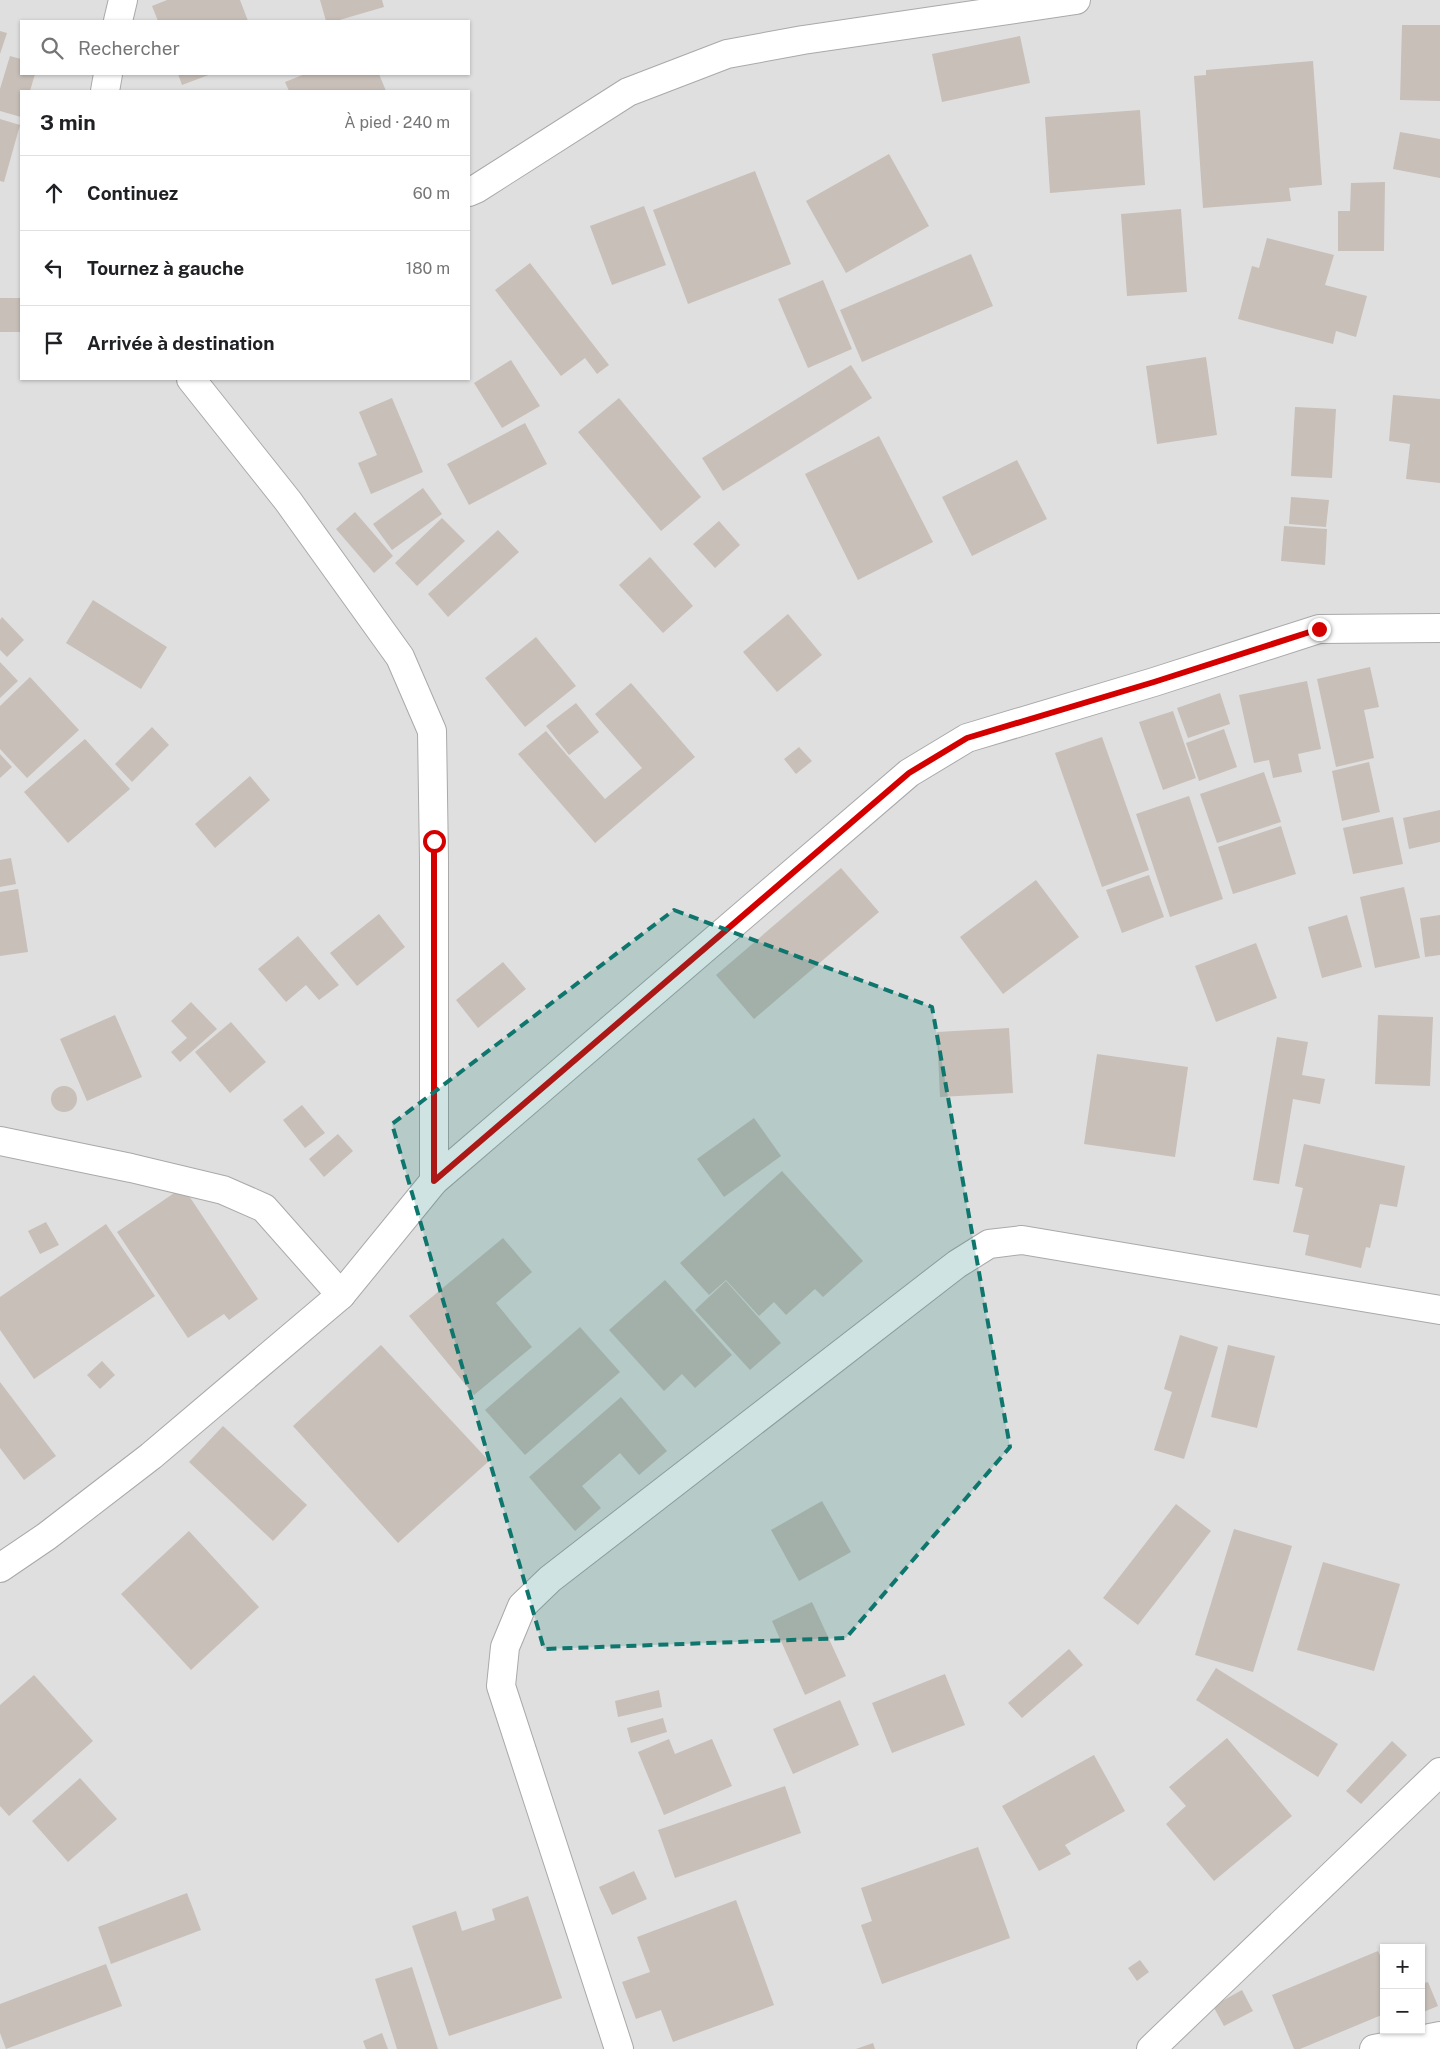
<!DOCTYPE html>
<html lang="fr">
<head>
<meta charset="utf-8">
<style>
	body { margin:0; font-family:"Public Sans",sans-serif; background:#f6f6f6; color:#202124 }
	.controls { position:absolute; right:15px; bottom:15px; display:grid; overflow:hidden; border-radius:0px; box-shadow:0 1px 4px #0004 }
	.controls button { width:45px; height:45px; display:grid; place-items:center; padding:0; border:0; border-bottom:1px solid #e0e0e0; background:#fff; color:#202124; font:25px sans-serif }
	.stop { position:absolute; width:15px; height:15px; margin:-11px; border:4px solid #d40000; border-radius:50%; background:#fff }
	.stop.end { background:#d40000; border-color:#fff; box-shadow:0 1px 5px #0008 }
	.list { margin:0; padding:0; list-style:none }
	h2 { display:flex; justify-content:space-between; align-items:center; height:65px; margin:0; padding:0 20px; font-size:21px }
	h2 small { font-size:16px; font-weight:400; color:#757577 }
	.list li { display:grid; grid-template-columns:32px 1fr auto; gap:15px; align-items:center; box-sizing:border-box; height:75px; padding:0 20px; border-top:1px solid #e0e0e0 }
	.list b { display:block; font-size:19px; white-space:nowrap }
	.list em { font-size:16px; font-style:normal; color:#757577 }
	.icon { flex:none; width:28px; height:28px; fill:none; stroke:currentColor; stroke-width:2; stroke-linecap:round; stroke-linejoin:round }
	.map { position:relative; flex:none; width:1440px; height:2049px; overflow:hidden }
	.search { position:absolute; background:#fff; box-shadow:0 1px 4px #0004; left:20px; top:20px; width:450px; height:55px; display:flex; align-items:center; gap:12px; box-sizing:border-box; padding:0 18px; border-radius:0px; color:#757577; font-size:19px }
	.panel { position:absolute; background:#fff; box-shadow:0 1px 4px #0004; left:20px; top:90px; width:450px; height:290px; border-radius:0px }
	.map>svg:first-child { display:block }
	.residential { fill:#e0dfdf; fill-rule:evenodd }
	.building { fill:#c7bfb8 }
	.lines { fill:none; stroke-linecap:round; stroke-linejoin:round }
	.minor-casing { stroke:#a9a9a9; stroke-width:30 }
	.minor { stroke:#fff; stroke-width:28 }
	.route { stroke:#d40000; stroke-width:6 }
	.marked { fill:#0f766e; fill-opacity:0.2; stroke:#0f766e; stroke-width:4; stroke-dasharray:10 6; stroke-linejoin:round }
</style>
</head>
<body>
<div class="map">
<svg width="1440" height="2049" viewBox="0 0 1440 2049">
	<rect width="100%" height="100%" fill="#f2efe9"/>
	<!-- residential -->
	<path class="residential" d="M 0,0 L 1440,0 L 1440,2049 L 0,2049 ZM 21,21 L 469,21 L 469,74 L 21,74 ZM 21,91 L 469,91 L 469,379 L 21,379 ZM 1384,1948 L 1421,1948 L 1421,2030 L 1384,2030 Z"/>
	<!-- building -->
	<g class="building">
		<polygon points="167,0 240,0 248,21 158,21 152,6"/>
		<polygon points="320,0 382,0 384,7 336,21 326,21"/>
		<polygon points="1402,25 1440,25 1440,101 1400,100"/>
		<polygon points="0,31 7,33 0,54"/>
		<polygon points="1020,36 1030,83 942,102 932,54"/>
		<polygon points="10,56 21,59 21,74 35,74 30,91 21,91 21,117 0,111 0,89"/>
		<polygon points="1313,61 1322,185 1289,188 1291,201 1203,208 1194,76 1206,75 1206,70"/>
		<polygon points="178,74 211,74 182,85"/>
		<polygon points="305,74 379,74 386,91 289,91 285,82"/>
		<polygon points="1140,110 1145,185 1050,193 1045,117"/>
		<polygon points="0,119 20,125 4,182 0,181"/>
		<polygon points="1400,132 1440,139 1440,178 1393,169"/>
		<polygon points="889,154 929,226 846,273 806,201"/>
		<polygon points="755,171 791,264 688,304 653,210"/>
		<polygon points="1385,182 1384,251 1338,251 1338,211 1350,211 1351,183"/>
		<polygon points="644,206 666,265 612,285 590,226"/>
		<polygon points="1181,209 1187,292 1127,296 1121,214"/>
		<polygon points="1267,238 1334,255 1325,285 1367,296 1356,337 1336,331 1333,344 1238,319 1252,266 1259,268"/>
		<polygon points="971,254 993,306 862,362 840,310"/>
		<polygon points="530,263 609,365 597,374 585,358 561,376 495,290"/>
		<polygon points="823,280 852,349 808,368 778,299"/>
		<rect x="0" y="298" width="21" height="34"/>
		<polygon points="1206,357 1217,435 1157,444 1146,366"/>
		<polygon points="511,360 540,406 502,428 474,383"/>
		<polygon points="851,365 872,398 723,491 702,458"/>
		<polygon points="1393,395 1440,399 1440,483 1406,479 1410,444 1389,441"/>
		<polygon points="392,398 423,472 371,494 358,463 377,455 359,412"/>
		<polygon points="619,398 701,497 661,531 578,432"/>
		<polygon points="1295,407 1336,409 1332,478 1291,476"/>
		<polygon points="525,423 547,464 469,505 447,464"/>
		<polygon points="879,436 933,542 858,580 805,474"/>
		<polygon points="1017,460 1047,519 972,556 942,497"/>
		<polygon points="423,488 442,514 392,550 373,524"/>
		<polygon points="1291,497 1329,500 1326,527 1289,524"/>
		<polygon points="355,512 393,556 374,573 336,529"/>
		<polygon points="442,518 465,541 417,586 395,563"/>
		<polygon points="719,521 740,545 715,568 693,544"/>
		<polygon points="1284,526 1327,529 1325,565 1281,561"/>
		<polygon points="498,530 519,552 448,617 428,594"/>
		<polygon points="650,557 693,606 663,633 619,585"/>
		<polygon points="93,600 167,647 141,689 66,643"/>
		<polygon points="788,614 822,655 777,692 743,652"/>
		<polygon points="2,617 24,640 7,657 0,650 0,620"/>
		<polygon points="536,637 576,686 525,727 485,678"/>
		<polygon points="0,662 18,681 0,698"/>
		<polygon points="1370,667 1379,707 1364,710 1374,758 1336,767 1317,679"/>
		<polygon points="30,677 79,730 27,778 0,749 0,706"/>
		<polygon points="1307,681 1321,749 1298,754 1302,772 1273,778 1269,760 1254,763 1239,695"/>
		<polygon points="631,683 695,757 595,843 518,754 546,731 605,799 642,768 595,714"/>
		<polygon points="1220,693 1230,724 1188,738 1177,708"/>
		<polygon points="576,703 599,732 569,755 546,726"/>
		<polygon points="1173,711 1196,778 1163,790 1139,722"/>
		<polygon points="152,727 169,745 132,782 115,764"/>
		<polygon points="1224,729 1237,767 1199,781 1186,743"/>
		<polygon points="1102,737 1149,870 1102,887 1055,753"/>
		<polygon points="85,739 130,789 68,843 24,792"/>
		<polygon points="799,747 812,761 796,774 784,759"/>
		<polygon points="0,754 12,767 0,778"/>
		<polygon points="1369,762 1380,812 1342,821 1332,771"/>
		<polygon points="1264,772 1281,822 1217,843 1200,794"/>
		<polygon points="250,776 270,800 215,848 195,824"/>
		<polygon points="1189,796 1223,899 1170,917 1136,814"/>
		<polygon points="1440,810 1440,842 1409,849 1403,818"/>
		<polygon points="1393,817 1403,864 1353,874 1343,828"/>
		<polygon points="1281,826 1296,874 1233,894 1218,847"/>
		<polygon points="11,858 16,884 0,887 0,860"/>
		<polygon points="841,868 879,912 754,1019 716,975"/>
		<polygon points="1149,875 1164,917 1122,933 1106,890"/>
		<polygon points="1036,880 1079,937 1003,994 960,937"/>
		<polygon points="1404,887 1420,958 1375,968 1360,897"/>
		<polygon points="18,889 28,952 0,956 0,892"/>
		<polygon points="379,914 405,947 357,986 330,953"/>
		<polygon points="1347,915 1362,967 1322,978 1308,927"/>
		<polygon points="1440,915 1440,955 1425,957 1420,918"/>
		<polygon points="298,936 339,985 319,1000 306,985 286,1002 258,969"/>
		<polygon points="1256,943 1277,998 1216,1022 1195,966"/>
		<polygon points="503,962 526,989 478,1028 456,1000"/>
		<polygon points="191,1002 217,1029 180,1062 171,1052 187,1038 171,1021"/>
		<polygon points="115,1015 142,1077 87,1101 60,1039"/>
		<polygon points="1378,1015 1433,1017 1430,1086 1375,1084"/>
		<polygon points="231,1022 266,1062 230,1093 195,1052"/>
		<polygon points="1009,1028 1013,1093 940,1097 937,1032"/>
		<polygon points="1277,1037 1308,1042 1302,1075 1325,1079 1320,1104 1293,1099 1279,1184 1253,1180"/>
		<polygon points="1097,1054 1188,1067 1175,1157 1084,1144"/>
		<circle cx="64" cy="1099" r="13"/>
		<polygon points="302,1105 325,1133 305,1148 283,1120"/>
		<polygon points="754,1118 781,1156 724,1197 697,1159"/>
		<polygon points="338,1134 353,1151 324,1177 309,1159"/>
		<polygon points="1304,1144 1405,1166 1397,1207 1380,1204 1370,1248 1366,1247 1361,1268 1305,1255 1309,1235 1293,1232 1303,1188 1295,1186"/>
		<polygon points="782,1171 863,1261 823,1297 815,1289 786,1315 774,1302 759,1316 726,1280 709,1295 680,1263"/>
		<polygon points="183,1187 258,1299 229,1320 224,1314 188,1338 117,1232"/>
		<polygon points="46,1222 59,1245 40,1254 28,1231"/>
		<polygon points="106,1224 155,1296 34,1379 0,1330 0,1297"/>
		<polygon points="503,1238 532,1272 496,1303 532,1347 474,1395 409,1316"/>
		<polygon points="665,1280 732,1355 695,1388 682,1374 664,1391 609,1330"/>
		<polygon points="726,1281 781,1343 750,1370 695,1310"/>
		<polygon points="580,1327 620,1372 525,1455 485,1410"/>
		<polygon points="1180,1335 1218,1347 1184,1459 1154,1450 1172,1392 1164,1389"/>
		<polygon points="381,1345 489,1461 398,1543 293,1426"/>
		<polygon points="1228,1345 1275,1356 1257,1428 1211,1417"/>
		<polygon points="102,1361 115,1375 100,1389 87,1375"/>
		<polygon points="0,1382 56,1456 24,1480 0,1448"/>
		<polygon points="621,1397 667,1451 639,1475 620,1453 582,1486 601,1508 575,1531 529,1477"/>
		<polygon points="223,1426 307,1505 273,1541 189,1462"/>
		<polygon points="822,1501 851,1552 799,1581 771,1530"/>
		<polygon points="1176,1504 1211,1531 1138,1625 1103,1598"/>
		<polygon points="1234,1529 1292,1546 1253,1672 1195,1655"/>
		<polygon points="189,1531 259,1607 191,1670 121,1594"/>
		<polygon points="1323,1562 1400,1584 1374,1671 1297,1650"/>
		<polygon points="812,1602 846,1676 805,1695 772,1621"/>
		<polygon points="1069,1649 1083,1665 1022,1718 1008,1703"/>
		<polygon points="1216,1668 1338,1744 1318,1777 1196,1700"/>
		<polygon points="945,1674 965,1725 892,1753 872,1703"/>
		<polygon points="34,1675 93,1741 9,1816 0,1806 0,1705"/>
		<polygon points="659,1690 662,1707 618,1717 615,1701"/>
		<polygon points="840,1700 859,1745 793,1774 773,1729"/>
		<polygon points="663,1718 667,1732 631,1743 627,1728"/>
		<polygon points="1227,1738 1292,1816 1214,1881 1166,1824 1186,1806 1169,1787"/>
		<polygon points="669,1739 675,1754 712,1739 732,1786 664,1815 638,1752"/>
		<polygon points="1392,1741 1407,1755 1361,1804 1346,1791"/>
		<polygon points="1094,1755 1125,1811 1065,1845 1071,1854 1039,1871 1002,1806"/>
		<polygon points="80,1778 117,1819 68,1862 32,1821"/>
		<polygon points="785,1786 801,1833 675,1878 658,1830"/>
		<polygon points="978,1847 1010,1938 882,1984 861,1925 872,1921 861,1888"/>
		<polygon points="634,1871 647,1899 612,1915 599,1887"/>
		<polygon points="187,1893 201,1930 111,1964 98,1927"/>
		<polygon points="528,1896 562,1998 449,2036 412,1926 456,1911 462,1931 495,1920 492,1909"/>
		<polygon points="736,1900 774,2005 673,2042 661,2010 636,2019 622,1982 650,1972 637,1937"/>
		<polygon points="1378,1951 1384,1965 1384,2014 1300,2049 1294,2049 1272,1995"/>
		<polygon points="1140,1960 1149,1972 1137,1981 1128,1968"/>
		<polygon points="106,1964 122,2006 6,2049 0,2033 0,2004"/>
		<polygon points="412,1967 438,2049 397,2049 375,1979"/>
		<polygon points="1428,1982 1438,2006 1421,2013 1421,1984"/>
		<polygon points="1242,1990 1253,2011 1224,2026 1213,2006"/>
		<polygon points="382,2033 388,2049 366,2049 363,2041"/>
		<polygon points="873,2043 875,2049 856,2049"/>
	</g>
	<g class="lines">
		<defs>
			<g id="minor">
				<polyline points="118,21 123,0"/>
				<polyline points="105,91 108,74"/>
				<polyline points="469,192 476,189 628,92 727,54 803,40 1076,0"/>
				<polyline points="191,379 288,501 400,657 432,731 434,860 434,1181"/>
				<polyline points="0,1141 131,1168 223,1190 264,1208 341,1295"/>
				<polyline points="0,1568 47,1536 151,1456 341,1295 434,1181 909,773 967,738 1154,682 1319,629 1440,628"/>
				<polyline points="619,2049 501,1686 505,1647 522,1606 550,1579 957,1264 989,1244 1022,1240 1440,1310"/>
				<polyline points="1151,2049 1440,1772"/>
				<polyline points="1374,2049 1440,2036"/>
			</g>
		</defs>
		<!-- minor casing -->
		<use href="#minor" class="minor-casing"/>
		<!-- minor -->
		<use href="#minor" class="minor"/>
	</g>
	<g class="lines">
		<!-- route -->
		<polyline class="route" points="434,841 434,1181 909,773 967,738 1154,682 1319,629"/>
	</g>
	<!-- marked area -->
	<path class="marked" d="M 674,910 L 932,1007 L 1010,1447 L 846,1638 L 544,1649 L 392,1124 Z"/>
</svg>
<div class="controls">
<button>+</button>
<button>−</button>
</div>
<div class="stop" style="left:434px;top:841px"></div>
<div class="stop end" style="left:1319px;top:629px"></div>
<div class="search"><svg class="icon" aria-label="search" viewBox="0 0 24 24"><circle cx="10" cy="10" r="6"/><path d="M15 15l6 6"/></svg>Rechercher</div>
<section class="panel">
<h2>3 min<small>À pied · 240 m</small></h2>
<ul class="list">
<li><svg class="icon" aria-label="ahead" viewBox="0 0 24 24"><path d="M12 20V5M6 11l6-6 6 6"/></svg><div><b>Continuez</b></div><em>60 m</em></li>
<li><svg class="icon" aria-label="left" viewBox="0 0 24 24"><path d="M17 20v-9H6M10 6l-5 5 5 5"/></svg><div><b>Tournez à gauche</b></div><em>180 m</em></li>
<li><svg class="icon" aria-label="arrive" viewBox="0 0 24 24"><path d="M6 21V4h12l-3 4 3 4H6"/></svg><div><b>Arrivée à destination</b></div></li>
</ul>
</section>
</div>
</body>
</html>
